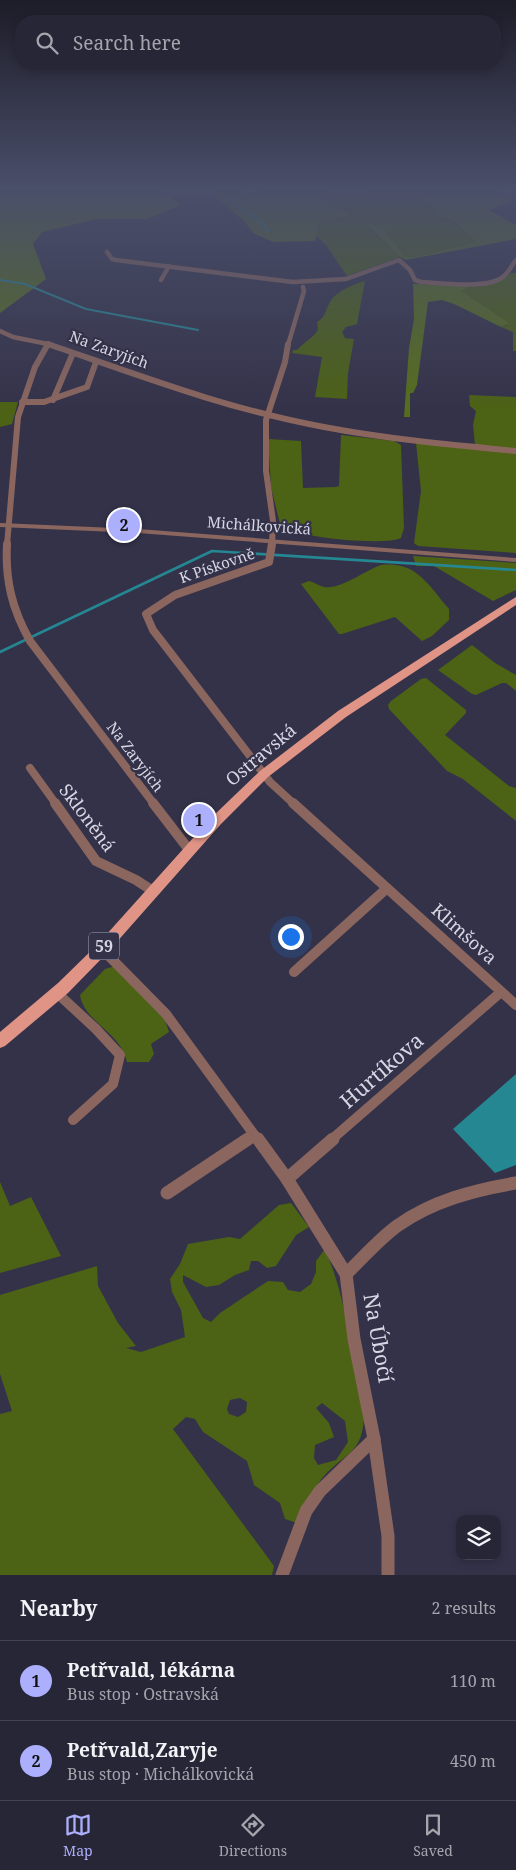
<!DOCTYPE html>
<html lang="en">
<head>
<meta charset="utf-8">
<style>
	body { margin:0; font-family:"Noto Serif",serif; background:#333242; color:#f1f3f6 }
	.controls { position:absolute; right:15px; bottom:15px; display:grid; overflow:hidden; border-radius:10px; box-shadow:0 2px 8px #0003 }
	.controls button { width:45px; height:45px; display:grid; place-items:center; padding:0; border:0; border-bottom:1px solid #434352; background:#272637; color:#f1f3f6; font:25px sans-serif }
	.you { position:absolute; left:290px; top:936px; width:18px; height:18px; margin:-12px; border:4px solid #fff; border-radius:50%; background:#1a73e8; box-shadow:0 0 0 8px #1a73e833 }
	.badge { display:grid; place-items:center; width:32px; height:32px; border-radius:50%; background:#acaffb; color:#111; font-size:16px; font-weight:700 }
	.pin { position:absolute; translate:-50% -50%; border:2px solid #fff; box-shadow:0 1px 5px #0006 }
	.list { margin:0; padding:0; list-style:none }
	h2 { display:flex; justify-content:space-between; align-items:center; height:65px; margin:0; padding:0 20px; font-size:21px }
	h2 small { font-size:16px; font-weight:400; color:#a4a5ad }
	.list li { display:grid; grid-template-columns:32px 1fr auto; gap:15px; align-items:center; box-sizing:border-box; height:80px; padding:0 20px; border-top:1px solid #434352 }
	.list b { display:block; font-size:19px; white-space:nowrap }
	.list p { margin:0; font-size:16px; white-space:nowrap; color:#a4a5ad }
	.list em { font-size:16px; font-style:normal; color:#a4a5ad }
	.icon { flex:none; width:28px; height:28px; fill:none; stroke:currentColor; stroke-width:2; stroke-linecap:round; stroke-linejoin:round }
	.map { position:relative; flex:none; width:516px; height:1575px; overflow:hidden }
	.search { position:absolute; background:#272637; box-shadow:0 2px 8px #0003; left:15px; right:15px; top:15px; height:55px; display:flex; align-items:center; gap:12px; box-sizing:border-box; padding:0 18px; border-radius:20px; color:#a4a5ad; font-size:19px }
	.sheet { height:225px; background:#272637 }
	nav { display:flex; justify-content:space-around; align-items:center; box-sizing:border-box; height:70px; border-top:1px solid #434352; background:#272637; font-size:14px; color:#a4a5ad }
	nav a { display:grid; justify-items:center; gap:2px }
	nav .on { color:#acaffb }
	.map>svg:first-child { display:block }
	.green { fill:#4c6214; fill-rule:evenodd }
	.forest { fill:#566e1c }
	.water { fill:#258792 }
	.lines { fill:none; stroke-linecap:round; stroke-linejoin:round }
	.stream-far1 { stroke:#258792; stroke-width:2 }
	.stream { stroke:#258792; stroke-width:2.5 }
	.minor-far4 { stroke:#8b665e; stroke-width:4.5 }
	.minor-far3 { stroke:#8b665e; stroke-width:6 }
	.minor-far2 { stroke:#8b665e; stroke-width:8 }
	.minor-far1 { stroke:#8b665e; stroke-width:10 }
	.minor { stroke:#8b665e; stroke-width:13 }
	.tertiary { fill:#8b665e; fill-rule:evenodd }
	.primary { fill:#df9485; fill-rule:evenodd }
	.labels { text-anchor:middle; stroke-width:4.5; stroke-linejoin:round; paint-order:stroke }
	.far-street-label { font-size:15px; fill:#d6d6e4; stroke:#343249 }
	.shield { fill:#343249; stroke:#a5a5b6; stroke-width:1 }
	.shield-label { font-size:16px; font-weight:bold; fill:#d6d6e4 }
	.street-label { font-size:18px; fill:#d6d6e4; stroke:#343249 }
	.near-street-label { font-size:21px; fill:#d6d6e4; stroke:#343249 }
</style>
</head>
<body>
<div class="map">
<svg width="516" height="1575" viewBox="0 0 516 1575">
	<rect width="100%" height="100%" fill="#343249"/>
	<!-- green -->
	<g class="green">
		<polygon points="312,191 356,193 370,191 407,191 429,203 478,242 419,256 406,257 399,248 365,224 400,257 347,276 326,245 315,235 319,230 320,222 323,220 352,215"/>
		<polygon points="511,273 516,273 516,351 513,351 513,332 501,327 508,325 507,321 462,291 473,285 500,281"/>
		<path d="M 365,281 L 357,324 L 346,327 L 342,332 L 345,338 L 354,339 L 348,373 L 347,399 L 315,397 L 322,357 L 292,353 L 293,350 L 297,350 C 304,342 313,338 318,330 L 317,322 C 325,318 326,309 330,302 C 336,291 354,284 365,281 Z"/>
		<polygon points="469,395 516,397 516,451 475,445 473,425 476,411 470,406"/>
		<polygon points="0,402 18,402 12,424 0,427"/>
		<path d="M 341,435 L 394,441 L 401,445 L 404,528 L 401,538 C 384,546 292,538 280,524 L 271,487 L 268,439 L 301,441 L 303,488 L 336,487 L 339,486 Z"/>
		<polygon points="416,443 516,453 516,553 418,546 414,543 421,491"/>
		<polygon points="413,556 516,563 516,590 493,601 434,566 416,566"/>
		<path d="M 381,565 C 417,561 428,585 449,609 L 449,620 L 432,636 L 422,641 L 395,617 L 342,634 L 339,634 L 301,584 L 309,581 C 314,582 319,586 324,587 C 340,590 366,570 381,565 Z"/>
		<polygon points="472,645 495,663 516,675 516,691 506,683 502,683 476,695 472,694 438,670"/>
		<polygon points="426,678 466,710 466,713 445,735 509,786 516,788 516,821 463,779 447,771 389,709 388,705 391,701 421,679"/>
		<path d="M 115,966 L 163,1014 L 169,1032 L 151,1044 L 154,1054 L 149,1062 L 127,1062 C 120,1031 84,1022 80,995 L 105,969 Z"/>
		<polygon points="0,1182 10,1206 31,1197 61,1256 0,1273"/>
		<path d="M 291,1203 L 309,1227 L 296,1235 L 276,1266 L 267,1268 L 258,1261 L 251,1261 L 249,1270 L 235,1275 L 219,1285 L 206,1287 L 183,1275 L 183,1282 L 203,1318 L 211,1322 L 220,1313 L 268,1281 L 283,1282 L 288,1290 L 300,1292 L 311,1284 L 316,1272 L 316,1261 L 325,1249 C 348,1302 353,1361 364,1417 C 362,1454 346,1452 324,1476 C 313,1489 303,1506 297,1523 L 285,1519 L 280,1503 L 254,1485 L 247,1461 L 203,1432 L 195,1419 L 186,1417 L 173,1429 L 274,1566 L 272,1575 L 0,1575 L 0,1414 L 12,1411 L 0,1374 L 0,1295 L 97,1266 L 98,1286 L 118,1323 L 136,1346 L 126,1348 L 141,1352 L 185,1337 L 181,1310 L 172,1292 L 170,1279 L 180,1264 L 188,1244 L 229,1237 L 240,1239 L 279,1205 ZM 240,1398 L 247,1402 L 246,1412 L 238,1417 L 229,1414 L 227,1409 L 230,1400 ZM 322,1403 L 345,1421 L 348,1442 L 336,1460 L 318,1465 L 314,1458 L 315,1445 L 334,1437 L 329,1423 L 316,1408 Z"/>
	</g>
	<!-- forest -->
	<g class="forest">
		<polygon points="0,191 164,191 179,204 179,206 147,219 97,219 42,232 33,244 46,279 0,313"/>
		<polygon points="215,191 312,191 365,223 382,228 406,257 419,256 477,242 453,221 443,217 429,203 407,191 495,191 514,201 489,210 516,225 516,239 406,260 400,257 365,223 351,215 320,222 315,241 273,242 253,233 245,222 215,197"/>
		<polygon points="413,284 473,285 462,291 507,321 509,324 501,327 454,304 442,300 428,302 417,385 413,393 410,393 410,417 404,417 409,348 414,319"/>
	</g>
	<!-- water -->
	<polygon class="water" points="516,1074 516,1165 495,1173 453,1129"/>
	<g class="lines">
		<!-- stream-far1 -->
		<g class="stream-far1">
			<polyline points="233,200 243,193 256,191"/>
			<polyline points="237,206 259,220 268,231"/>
			<polyline points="0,280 25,284 86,309 198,330"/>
		</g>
		<!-- stream -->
		<polyline class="stream" points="0,652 212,551 516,570"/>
		<!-- minor-far4 -->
		<g class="minor-far4">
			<path d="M 107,252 L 112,259 L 116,260 L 293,282 L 346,279 L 399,260 L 410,270 L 415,280 L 421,282 C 440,283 489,290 504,276 C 509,272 512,265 516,260"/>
			<polyline points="161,280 169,266"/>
			<polyline points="0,331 13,337 48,344"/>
			<polyline points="47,345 52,345"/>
			<polyline points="288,345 304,291 303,287"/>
		</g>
		<!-- minor-far3 -->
		<g class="minor-far3">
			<path d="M 48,344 C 138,375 230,410 324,427 C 387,439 452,445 516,451"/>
			<polyline points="53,400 73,353"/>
			<polyline points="22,402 44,402 87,387 96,362"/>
			<polyline points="7,545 18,417 35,367 48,344"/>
			<polyline points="272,545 273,521 266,471 266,420 285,362 288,344"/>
		</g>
		<!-- minor-far2 -->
		<g class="minor-far2">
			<path d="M 7,544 C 5,580 12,609 30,641 L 154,804"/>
			<polyline points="272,544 269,562 175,595 146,614 153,630 270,782 294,804"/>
			<polyline points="30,768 56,804"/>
		</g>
		<!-- minor-far1 -->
		<g class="minor-far1">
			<polyline points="55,803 96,861 136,880 153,891"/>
			<polyline points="153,803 190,851"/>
			<polyline points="293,803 516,1005"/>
			<polyline points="102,949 166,1014 258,1140"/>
			<polyline points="294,972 386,889"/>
			<polyline points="57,993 96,1029 120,1055 113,1084 73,1120"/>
			<polyline points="246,1140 254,1135"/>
			<polyline points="331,1140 501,992"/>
		</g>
		<!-- minor -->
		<g class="minor">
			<polyline points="258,1139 287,1179 346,1274 354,1339 374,1439 388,1536 388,1575"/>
			<polyline points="287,1179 333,1139"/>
			<polyline points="167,1193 248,1139"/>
			<path d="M 346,1274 C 363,1258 378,1240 397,1226 C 432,1201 474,1190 516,1183"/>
			<polyline points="282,1575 306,1511 320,1491 374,1439"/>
		</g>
		<!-- tertiary -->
		<polygon class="tertiary" points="0,523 138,529 516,558 516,562 138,533 0,527"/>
		<!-- primary -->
		<polygon class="primary" points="516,597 516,605 346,717 268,777 221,824 107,953 68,993 5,1046 0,1048 0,1032 58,983 97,945 211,818 260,771 338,711"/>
	</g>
	<!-- sky -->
	<linearGradient id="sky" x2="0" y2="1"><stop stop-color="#1d1c28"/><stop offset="0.46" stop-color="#4a4f6a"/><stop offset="1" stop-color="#4a4f6a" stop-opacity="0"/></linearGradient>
	<rect width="516" height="411" fill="url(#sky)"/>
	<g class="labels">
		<!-- far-street labels -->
		<g class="far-street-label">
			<text transform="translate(109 350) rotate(20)" y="5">Na Zaryjích</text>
			<text transform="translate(259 526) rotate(4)" y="5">Michálkovická</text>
			<text transform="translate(217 566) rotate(-19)" y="5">K Pískovně</text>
			<text transform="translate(135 757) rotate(53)" y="5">Na Zaryjích</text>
		</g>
		<!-- shield labels -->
		<rect class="shield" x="89" y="932.5" width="30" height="27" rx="4"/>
		<g class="shield-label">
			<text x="104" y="952">59</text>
		</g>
		<!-- street labels -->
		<g class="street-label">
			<text transform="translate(261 755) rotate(-40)" y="6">Ostravská</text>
			<text transform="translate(87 818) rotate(53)" y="6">Skloněná</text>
			<text transform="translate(464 934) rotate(42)" y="6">Klimšova</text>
		</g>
		<!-- near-street labels -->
		<g class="near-street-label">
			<text transform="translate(382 1071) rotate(-41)" y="7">Hurtíkova</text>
			<text transform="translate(378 1338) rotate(80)" y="7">Na Úbočí</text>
		</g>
	</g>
</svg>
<div class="controls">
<button><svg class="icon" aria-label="layers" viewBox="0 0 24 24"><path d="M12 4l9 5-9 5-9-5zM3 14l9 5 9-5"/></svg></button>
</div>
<div class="you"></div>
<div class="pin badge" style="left:199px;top:820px">1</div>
<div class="pin badge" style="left:124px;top:525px">2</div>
<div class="search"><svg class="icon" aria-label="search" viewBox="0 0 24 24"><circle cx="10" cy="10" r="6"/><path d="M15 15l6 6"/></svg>Search here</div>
</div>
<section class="sheet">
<h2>Nearby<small>2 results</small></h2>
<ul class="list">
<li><span class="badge">1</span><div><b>Petřvald, lékárna</b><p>Bus stop · Ostravská</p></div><em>110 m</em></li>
<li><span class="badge">2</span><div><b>Petřvald,Zaryje</b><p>Bus stop · Michálkovická</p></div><em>450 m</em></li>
</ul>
</section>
<nav>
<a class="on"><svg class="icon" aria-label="map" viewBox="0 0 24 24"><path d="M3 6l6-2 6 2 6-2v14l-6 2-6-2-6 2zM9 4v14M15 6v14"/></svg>Map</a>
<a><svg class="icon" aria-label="directions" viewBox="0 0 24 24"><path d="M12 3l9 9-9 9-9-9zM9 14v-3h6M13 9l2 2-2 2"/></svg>Directions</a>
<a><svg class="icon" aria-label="saved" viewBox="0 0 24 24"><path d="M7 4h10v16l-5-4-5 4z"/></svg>Saved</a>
</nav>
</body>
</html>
